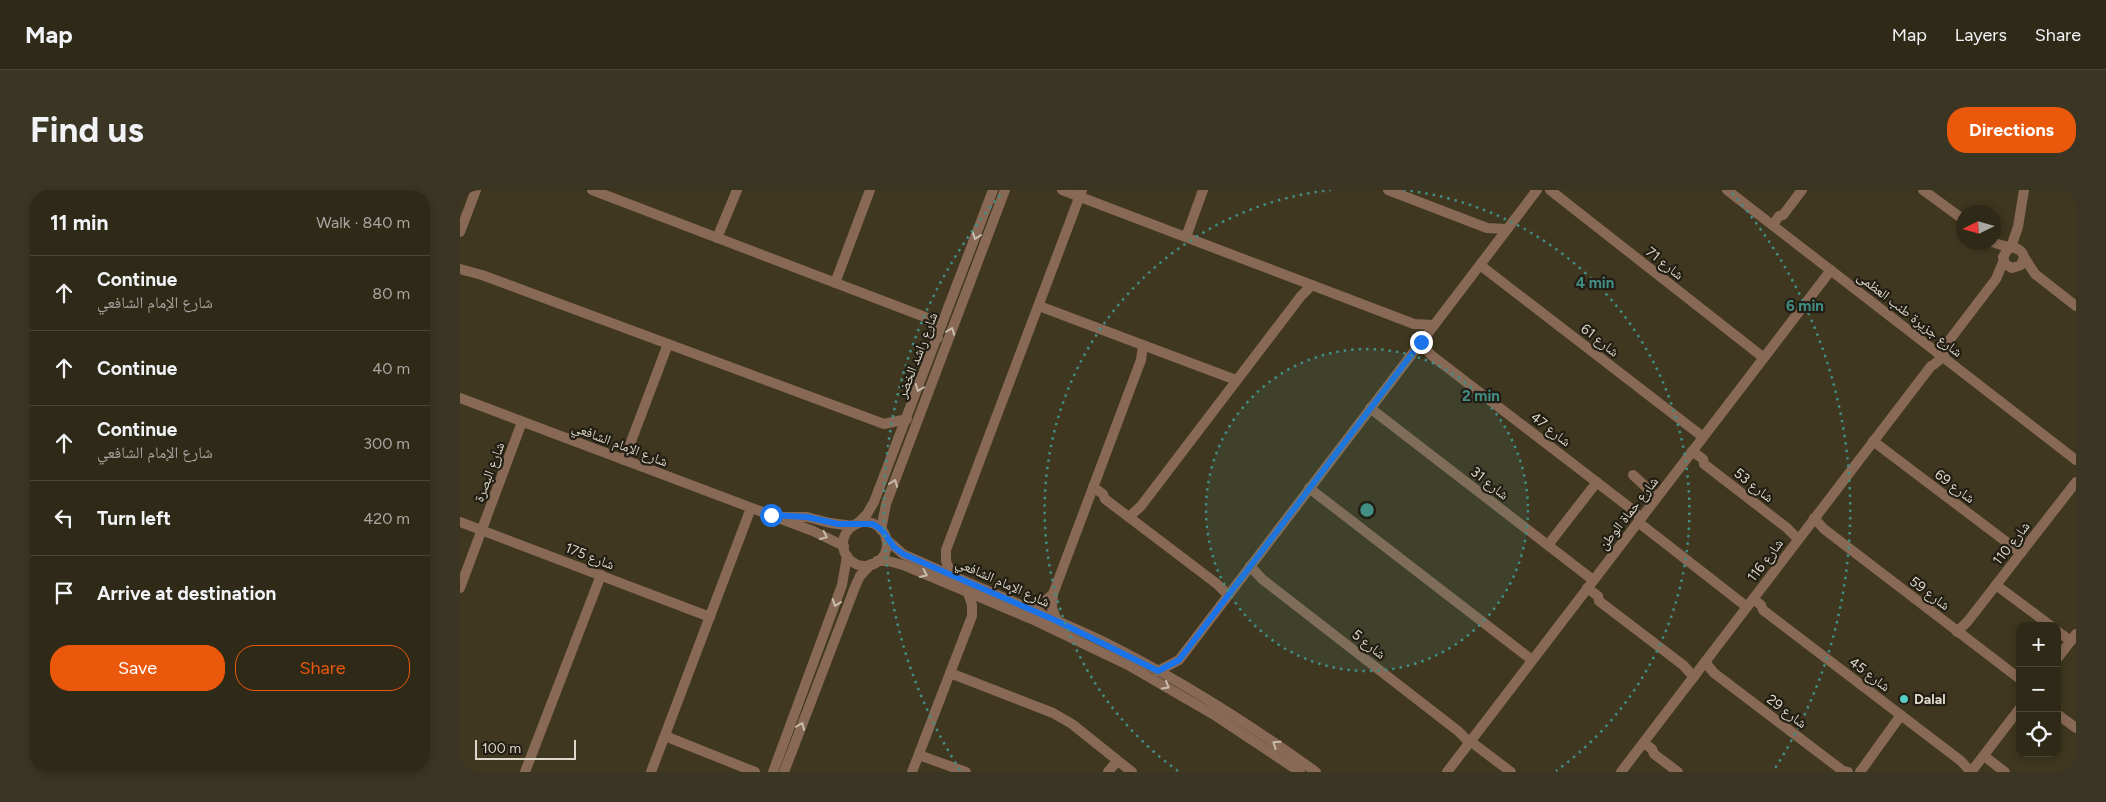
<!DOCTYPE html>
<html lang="en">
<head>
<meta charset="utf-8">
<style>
	body { margin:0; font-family:Figtree,"Noto Naskh Arabic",sans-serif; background:#3b3524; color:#f1f3f6 }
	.controls { position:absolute; right:15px; bottom:15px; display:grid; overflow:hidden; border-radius:10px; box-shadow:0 2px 8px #0003 }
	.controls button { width:45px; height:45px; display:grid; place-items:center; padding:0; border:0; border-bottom:1px solid #4a4536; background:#2f2917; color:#f1f3f6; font:25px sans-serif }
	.compass { position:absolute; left:1496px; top:15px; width:45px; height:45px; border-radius:50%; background:#2f2917; box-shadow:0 2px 8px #0003; rotate:265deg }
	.scale { position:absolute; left:15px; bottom:12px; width:101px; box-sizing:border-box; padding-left:5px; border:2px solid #ddd8ca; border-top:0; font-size:14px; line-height:18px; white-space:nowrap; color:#ddd8ca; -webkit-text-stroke:4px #221e14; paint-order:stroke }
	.stop { position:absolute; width:15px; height:15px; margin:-11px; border:4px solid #1a73e8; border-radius:50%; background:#fff }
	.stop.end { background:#1a73e8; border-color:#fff; box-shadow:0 1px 5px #0008 }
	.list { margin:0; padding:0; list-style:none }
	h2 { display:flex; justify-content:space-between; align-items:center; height:65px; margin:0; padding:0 20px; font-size:21px }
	h2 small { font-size:16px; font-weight:400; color:#a7a6a1 }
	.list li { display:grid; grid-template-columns:32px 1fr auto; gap:15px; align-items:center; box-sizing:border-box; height:75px; padding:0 20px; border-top:1px solid #4a4536 }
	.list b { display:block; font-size:19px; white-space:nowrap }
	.list p { margin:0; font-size:16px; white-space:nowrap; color:#a7a6a1 }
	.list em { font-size:16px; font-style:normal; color:#a7a6a1 }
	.actions { display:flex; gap:10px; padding:15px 20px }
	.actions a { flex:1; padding:11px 0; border:1px solid #ea580c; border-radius:20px; text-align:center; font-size:18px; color:#ea580c }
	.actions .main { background:#ea580c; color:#fff }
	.icon { flex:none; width:28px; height:28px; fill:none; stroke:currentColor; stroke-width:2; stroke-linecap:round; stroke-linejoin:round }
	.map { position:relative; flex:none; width:1616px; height:582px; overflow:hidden; border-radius:20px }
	header { display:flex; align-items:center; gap:30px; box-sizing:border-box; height:70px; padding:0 25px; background:#2f2917; border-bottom:1px solid #4a4536 }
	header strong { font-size:24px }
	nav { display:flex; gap:28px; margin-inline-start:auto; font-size:18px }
	.intro { display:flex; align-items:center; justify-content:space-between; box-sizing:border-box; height:120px; padding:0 30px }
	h1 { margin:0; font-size:35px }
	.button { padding:12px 22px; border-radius:20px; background:#ea580c; color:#fff; font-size:18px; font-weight:700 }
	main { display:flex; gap:30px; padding:0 30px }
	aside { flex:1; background:#2f2917; border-radius:20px; box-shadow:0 2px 8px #0003 }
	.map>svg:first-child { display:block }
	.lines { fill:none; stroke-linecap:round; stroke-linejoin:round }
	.minor { stroke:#886955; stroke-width:10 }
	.oneway { stroke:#c8bcad }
	.route { stroke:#1a73e8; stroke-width:6 }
	.ring { fill:none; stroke:#428e85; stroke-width:2.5; stroke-dasharray:2.5 5 }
	.poi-dot { fill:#57cec2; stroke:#221e14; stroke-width:2 }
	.labels { text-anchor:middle; stroke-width:4.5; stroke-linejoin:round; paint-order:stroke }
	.street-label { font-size:14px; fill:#ddd8ca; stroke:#221e14 }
	.poi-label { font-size:14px; font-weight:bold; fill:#ddd8ca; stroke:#221e14; text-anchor:start }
	.centre { fill:#428e85; stroke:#221e14; stroke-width:2.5 }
	.ring-label { font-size:15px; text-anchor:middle; font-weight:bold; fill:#428e85; stroke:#221e14; stroke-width:4.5; stroke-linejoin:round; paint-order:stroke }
</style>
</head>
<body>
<header>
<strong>Map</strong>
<nav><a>Map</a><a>Layers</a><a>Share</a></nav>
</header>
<div class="intro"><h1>Find us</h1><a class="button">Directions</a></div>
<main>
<aside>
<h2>11 min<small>Walk · 840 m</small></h2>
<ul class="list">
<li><svg class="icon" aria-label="ahead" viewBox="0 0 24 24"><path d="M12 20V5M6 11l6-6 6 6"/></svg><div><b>Continue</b><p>شارع الإمام الشافعي</p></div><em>80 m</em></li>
<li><svg class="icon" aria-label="ahead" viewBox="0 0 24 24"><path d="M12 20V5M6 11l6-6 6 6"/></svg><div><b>Continue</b></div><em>40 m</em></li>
<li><svg class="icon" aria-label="ahead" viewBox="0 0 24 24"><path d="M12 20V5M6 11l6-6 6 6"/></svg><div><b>Continue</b><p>شارع الإمام الشافعي</p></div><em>300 m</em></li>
<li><svg class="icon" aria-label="left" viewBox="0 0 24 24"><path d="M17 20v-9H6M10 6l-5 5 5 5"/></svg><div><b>Turn left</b></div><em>420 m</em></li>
<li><svg class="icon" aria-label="arrive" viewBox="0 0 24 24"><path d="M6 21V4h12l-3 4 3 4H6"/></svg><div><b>Arrive at destination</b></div></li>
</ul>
<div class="actions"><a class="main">Save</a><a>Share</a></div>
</aside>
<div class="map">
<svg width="1616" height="582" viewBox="0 0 1616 582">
	<rect width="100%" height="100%" fill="#3f371f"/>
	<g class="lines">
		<!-- minor -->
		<g class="minor">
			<polyline points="132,0 465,127 474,136 478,148"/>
			<polyline points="602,0 954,134 974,135"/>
			<polyline points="928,0 1027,38 1047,39"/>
			<polyline points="1090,0 1304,168"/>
			<polyline points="1267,0 1616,270"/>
			<polyline points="1463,0 1504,30"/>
			<polyline points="1313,35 1319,26 1323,25 1342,0"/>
			<polyline points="0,42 16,0"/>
			<polyline points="726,47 743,0"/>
			<polyline points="257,48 277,0"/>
			<path d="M 1533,52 C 1545,59 1561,54 1564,67 L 1561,75 L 1552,78 L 1545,74 L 1543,67 L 1548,59"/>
			<polyline points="1551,57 1558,37 1564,0"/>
			<polyline points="1564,67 1575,84 1616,116"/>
			<polyline points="1020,75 1243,247"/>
			<polyline points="0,79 22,85 424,234 447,229"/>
			<polyline points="375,93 410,0"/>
			<polyline points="579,116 776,190"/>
			<polyline points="961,152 971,165 1169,317 1181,328"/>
			<polyline points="1483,154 1488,152 1536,89 1544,70"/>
			<polyline points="0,208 353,341 384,356"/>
			<polyline points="910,218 1133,390"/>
			<polyline points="1413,251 1561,363"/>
			<polyline points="1232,261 1243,269 1244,274 1327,338 1338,349"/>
			<polyline points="164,270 208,154"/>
			<polyline points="1173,285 1197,307"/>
			<polyline points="633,297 643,304 645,309 757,394 768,405"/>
			<polyline points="849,298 1072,470"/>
			<polyline points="321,327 347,327 370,333 393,336"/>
			<polyline points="669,327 681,316 841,106 852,95"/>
			<polyline points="1354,328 1364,339 1560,489"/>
			<polyline points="0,332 250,427"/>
			<polyline points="1178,332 1287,417"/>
			<circle cx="405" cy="354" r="22"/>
			<polyline points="397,334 407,324 414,312 533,0"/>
			<polyline points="421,340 426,314 545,0"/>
			<path d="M 426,349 L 443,364 C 509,394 576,420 642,451 C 717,488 788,533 856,582"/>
			<polyline points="1088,355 1137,292"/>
			<polyline points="417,371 428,371 443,375 576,431 668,475 756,526 840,582"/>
			<polyline points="790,376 802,389 998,541 1009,552"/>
			<polyline points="491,384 486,371 486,360 622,0"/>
			<polyline points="1536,395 1591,436"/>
			<polyline points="0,398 62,232"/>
			<polyline points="1127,398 1138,406 1139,411 1223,475 1234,487"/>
			<polyline points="1293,409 1301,415 1303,420 1501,571 1511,582"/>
			<polyline points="573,421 593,404"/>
			<polyline points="597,431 592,418 593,404 681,170 683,155"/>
			<polyline points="1597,441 1611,451"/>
			<polyline points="1497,442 1508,431 1616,292"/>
			<polyline points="1597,469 1616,444"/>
			<polyline points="1245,472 1254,483 1383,581 1388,582"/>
			<polyline points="698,481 719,470 1077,0"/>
			<polyline points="490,483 593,523 612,534 672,582"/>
			<polyline points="1597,524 1616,538"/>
			<polyline points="205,546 295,582"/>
			<polyline points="1010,551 1051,582"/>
			<polyline points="1184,553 1192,559 1194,564 1218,582"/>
			<polyline points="459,565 506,582"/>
			<polyline points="1524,566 1545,582"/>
			<polyline points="0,580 4,582"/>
			<polyline points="65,582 141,385"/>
			<polyline points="191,582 291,318"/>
			<polyline points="313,582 382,395 387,366"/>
			<polyline points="324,582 395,397 400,386 411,374"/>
			<polyline points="452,582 512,426 512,415 508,403"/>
			<polyline points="648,582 657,571"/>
			<polyline points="987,582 1371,80"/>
			<path d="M 1161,582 L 1471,176 C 1478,173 1488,161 1488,152"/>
			<polyline points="1400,582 1441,525"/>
			<polyline points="1511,582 1560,518"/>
		</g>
	</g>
	<!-- one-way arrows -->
	<defs><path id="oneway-chevron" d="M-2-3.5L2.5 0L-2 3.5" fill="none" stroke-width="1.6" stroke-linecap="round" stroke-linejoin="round" transform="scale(1.25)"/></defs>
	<g class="oneway">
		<use href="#oneway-chevron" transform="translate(516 46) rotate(110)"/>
		<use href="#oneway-chevron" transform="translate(491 141) rotate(-69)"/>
		<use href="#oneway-chevron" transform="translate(459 198) rotate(111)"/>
		<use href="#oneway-chevron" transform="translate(434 293) rotate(-69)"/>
		<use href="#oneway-chevron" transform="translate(364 346) rotate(25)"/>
		<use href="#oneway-chevron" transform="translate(464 384) rotate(24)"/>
		<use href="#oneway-chevron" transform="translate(376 413) rotate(110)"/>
		<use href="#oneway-chevron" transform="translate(706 496) rotate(30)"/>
		<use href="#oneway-chevron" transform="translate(341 536) rotate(-69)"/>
		<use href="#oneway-chevron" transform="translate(816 554) rotate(-145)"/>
	</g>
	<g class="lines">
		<!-- route -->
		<polyline class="route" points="311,325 347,327 378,334 413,334 422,340 434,357 443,364 597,431 698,481 719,470 961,152"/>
	</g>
	<!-- distance rings -->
	<circle cx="907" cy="320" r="161" fill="#428e85" fill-opacity=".12"/>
	<g class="ring">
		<circle cx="907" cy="320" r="161"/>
		<path d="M718 581A322 322 0 0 1 871 0M943 0A322 322 0 0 1 1096 581"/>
		<path d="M500 580A483 483 0 0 1 542 3M1272 3A483 483 0 0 1 1314 580"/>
	</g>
	<!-- markers -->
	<circle class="poi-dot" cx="1444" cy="509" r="5"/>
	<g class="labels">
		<!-- street labels -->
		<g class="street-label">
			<text transform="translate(1205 73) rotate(38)" y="5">شارع 71</text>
			<text transform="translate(1450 124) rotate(38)" y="5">شارع جزيرة طنب العظمى</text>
			<text transform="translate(1140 150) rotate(38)" y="5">شارع 61</text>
			<text transform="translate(457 165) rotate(-69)" y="5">شارع راشد الخضر</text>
			<text transform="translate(1091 239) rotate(38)" y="5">شارع 47</text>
			<text transform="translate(160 254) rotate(21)" y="5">شارع الإمام الشافعي</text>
			<text transform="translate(29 282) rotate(-69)" y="5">شارع البصرة</text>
			<text transform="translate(1030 293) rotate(38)" y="5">شارع 31</text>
			<text transform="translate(1294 295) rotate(38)" y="5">شارع 53</text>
			<text transform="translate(1495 296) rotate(37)" y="5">شارع 69</text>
			<text transform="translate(1168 323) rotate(-52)" y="5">شارع حماة الوطن</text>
			<text transform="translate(1551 353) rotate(-52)" y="5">شارع 110</text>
			<text transform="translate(130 366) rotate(21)" y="5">شارع 175</text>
			<text transform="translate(1305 370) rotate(-53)" y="5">شارع 116</text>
			<text transform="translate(543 392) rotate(24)" y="5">شارع الإمام الشافعي</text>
			<text transform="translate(1470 403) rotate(37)" y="5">شارع 59</text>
			<text transform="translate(909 454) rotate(38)" y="5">شارع 5</text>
			<text transform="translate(1410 484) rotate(37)" y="5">شارع 45</text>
			<text transform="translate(1327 521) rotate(37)" y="5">شارع 29</text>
		</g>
		<!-- poi labels -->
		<g class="poi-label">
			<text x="1454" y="514">Dalal</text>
		</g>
	</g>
	<circle cx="907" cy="320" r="8" class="centre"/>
	<g class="ring-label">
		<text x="1135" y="98">4 min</text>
		<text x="1345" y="121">6 min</text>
		<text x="1021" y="211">2 min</text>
	</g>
</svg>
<div class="controls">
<button>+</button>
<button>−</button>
<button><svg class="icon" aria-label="locate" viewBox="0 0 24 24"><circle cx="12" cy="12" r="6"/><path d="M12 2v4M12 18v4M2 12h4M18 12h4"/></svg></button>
</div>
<svg class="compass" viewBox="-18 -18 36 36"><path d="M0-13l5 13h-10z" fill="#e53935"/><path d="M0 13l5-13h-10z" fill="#a7a6a1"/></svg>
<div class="scale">100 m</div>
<div class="stop" style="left:311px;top:325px"></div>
<div class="stop end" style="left:961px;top:152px"></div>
</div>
</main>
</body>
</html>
